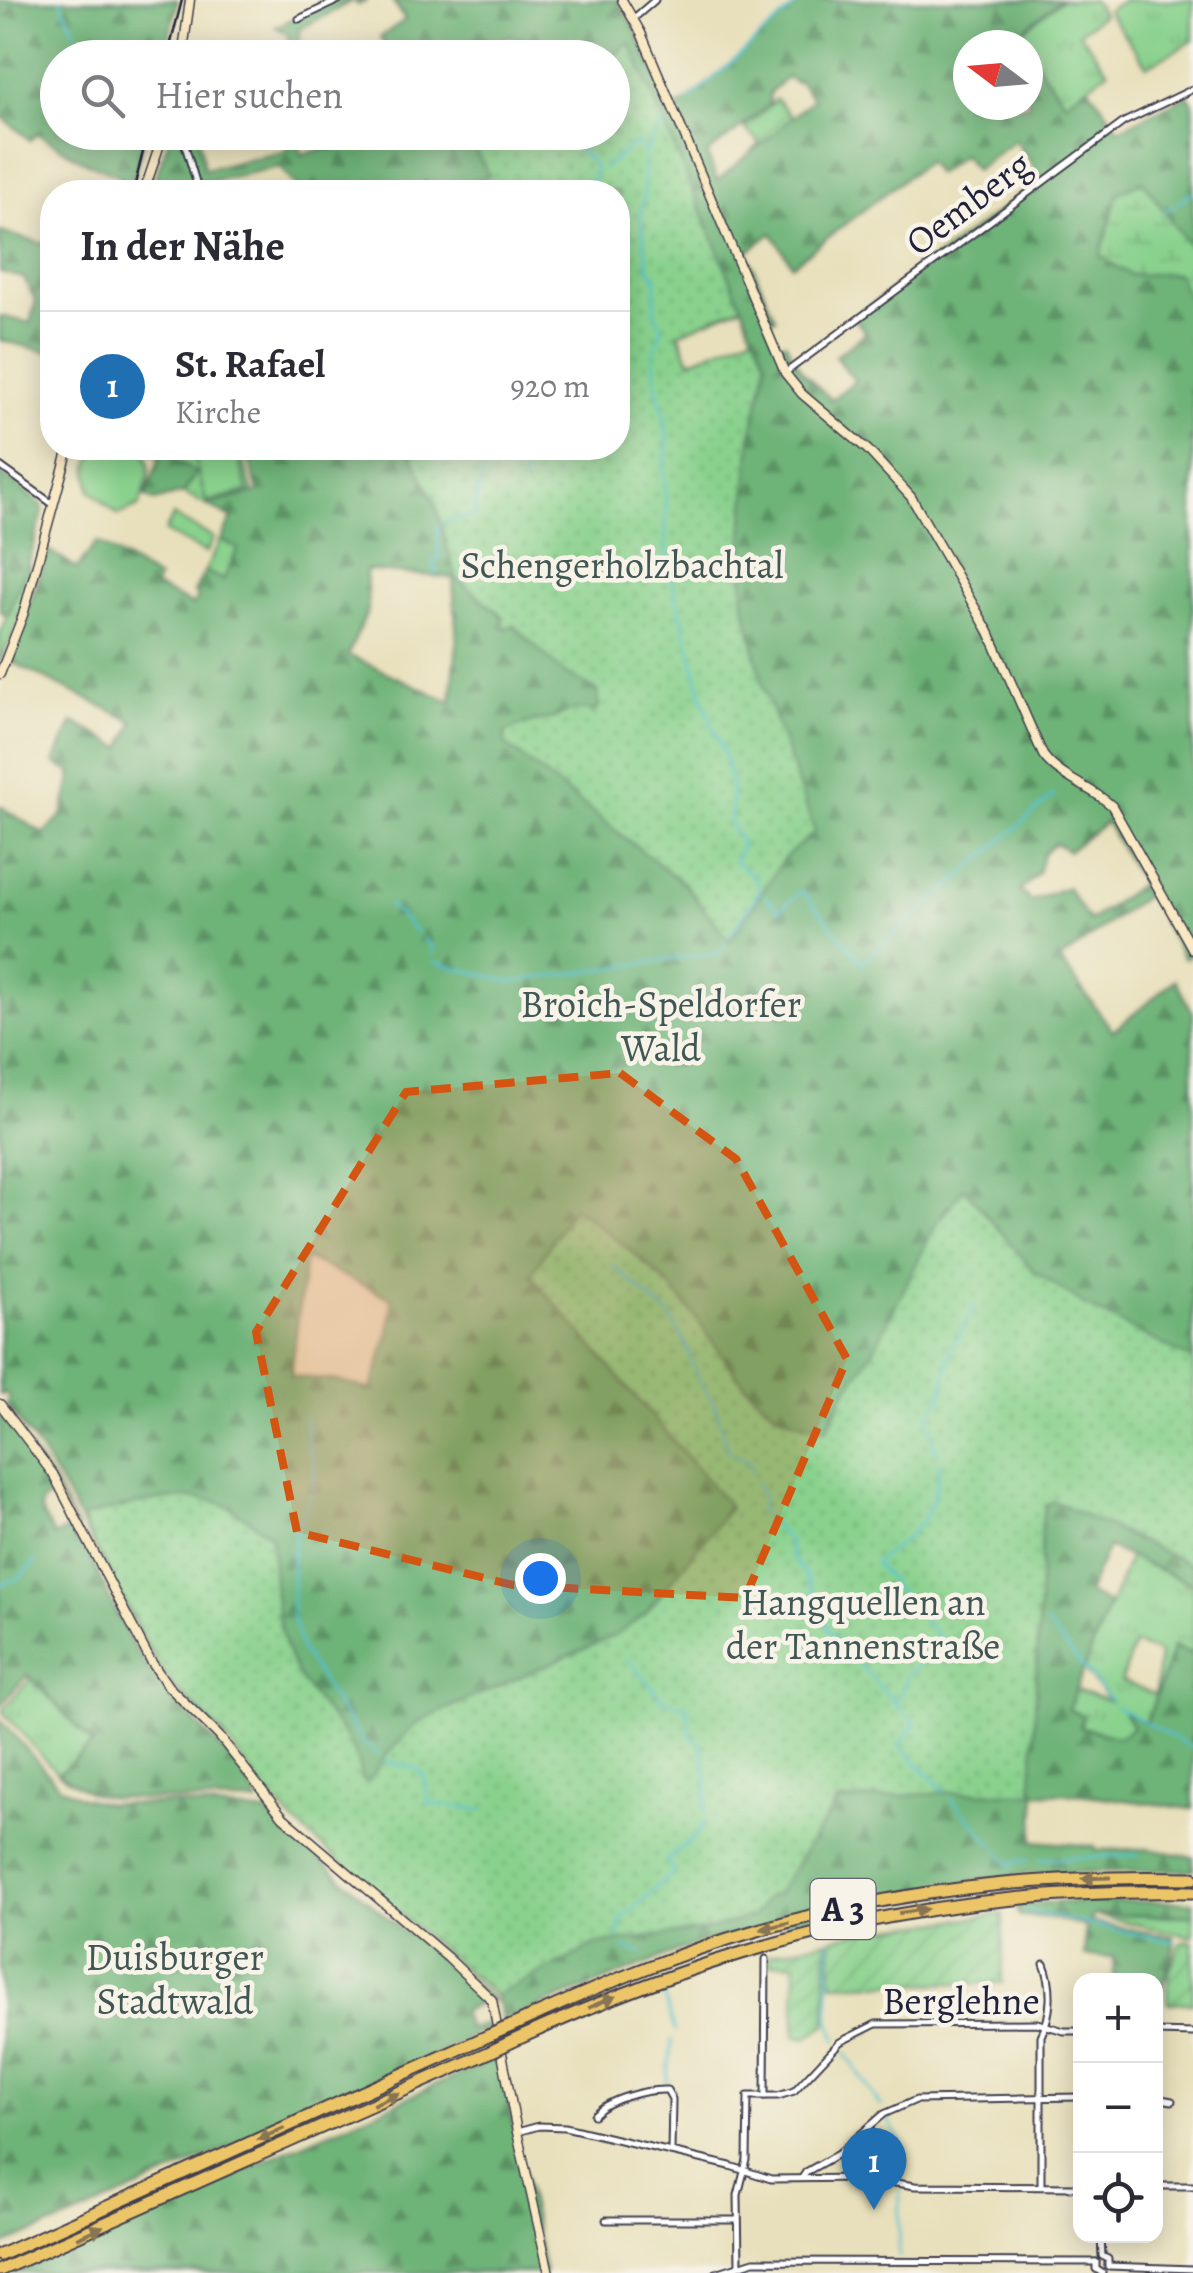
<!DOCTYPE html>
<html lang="de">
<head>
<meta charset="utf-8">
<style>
	body { margin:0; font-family:Alegreya,serif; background:#f7f7f7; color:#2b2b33 }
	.controls { position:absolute; right:30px; bottom:30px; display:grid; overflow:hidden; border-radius:20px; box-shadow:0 5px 25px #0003 }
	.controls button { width:90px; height:90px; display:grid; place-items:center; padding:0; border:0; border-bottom:2px solid #e1e1e2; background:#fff; color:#2b2b33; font:50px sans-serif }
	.compass { position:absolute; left:953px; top:30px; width:90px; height:90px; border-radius:50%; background:#fff; box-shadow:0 5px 25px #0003; rotate:286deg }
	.you { position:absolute; left:540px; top:1578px; width:35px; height:35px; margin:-25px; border:8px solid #fff; border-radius:50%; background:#1a73e8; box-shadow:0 0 0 15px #1a73e833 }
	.badge { display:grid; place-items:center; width:65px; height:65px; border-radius:50%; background:#1f6fb2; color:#fff; font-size:32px; font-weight:700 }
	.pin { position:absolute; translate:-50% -82px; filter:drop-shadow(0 2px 5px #0008) }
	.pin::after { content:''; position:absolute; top:52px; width:35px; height:30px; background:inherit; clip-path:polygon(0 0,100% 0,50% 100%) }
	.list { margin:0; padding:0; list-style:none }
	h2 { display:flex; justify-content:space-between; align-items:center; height:130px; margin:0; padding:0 40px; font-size:42px }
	h2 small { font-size:32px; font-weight:400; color:#7c7c81 }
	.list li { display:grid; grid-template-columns:65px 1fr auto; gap:30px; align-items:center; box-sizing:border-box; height:150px; padding:0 40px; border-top:2px solid #e1e1e2 }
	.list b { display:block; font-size:38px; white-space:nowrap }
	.list p { margin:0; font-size:32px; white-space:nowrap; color:#7c7c81 }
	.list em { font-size:32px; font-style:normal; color:#7c7c81 }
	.icon { flex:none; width:55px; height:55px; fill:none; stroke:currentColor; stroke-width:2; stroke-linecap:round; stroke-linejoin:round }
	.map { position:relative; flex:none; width:1193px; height:2273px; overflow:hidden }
	.search { position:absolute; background:#fff; box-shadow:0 5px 25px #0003; left:40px; top:40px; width:590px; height:110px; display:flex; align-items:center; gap:25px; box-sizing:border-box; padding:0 35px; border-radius:55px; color:#7c7c81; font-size:38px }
	.panel { position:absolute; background:#fff; box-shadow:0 5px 25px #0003; left:40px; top:180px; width:590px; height:280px; border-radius:40px }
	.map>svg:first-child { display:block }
	.grass { fill:url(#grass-tufts); stroke:#567a64; stroke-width:2.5; fill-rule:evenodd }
	.forest { fill:url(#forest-firs); stroke:#486a5a; stroke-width:2.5; fill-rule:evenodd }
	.wetland { fill:url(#wetland-marsh); stroke:#567a64; stroke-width:2.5 }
	.park { fill:url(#park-dots); stroke:#567a64; stroke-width:2.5 }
	.garden { fill:url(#garden-furrows); stroke:#567a64; stroke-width:2.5 }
	.pitch { fill:#89d18d; stroke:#567a64; stroke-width:2.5 }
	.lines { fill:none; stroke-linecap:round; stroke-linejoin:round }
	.stream { stroke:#55c2cf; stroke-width:2.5 }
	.street-casing { stroke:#403e4e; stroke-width:9 }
	.secondary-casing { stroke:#403e4e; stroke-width:11 }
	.highway-casing { stroke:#403e4e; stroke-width:15 }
	.street { stroke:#fff; stroke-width:5 }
	.secondary { stroke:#f8e8c3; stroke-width:8 }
	.highway { stroke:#edc569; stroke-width:11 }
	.tram { stroke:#22223b; stroke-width:2.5 }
	.highway-bridge-casing { stroke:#403e4e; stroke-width:15; stroke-linecap:butt }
	.highway-bridge { stroke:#edc569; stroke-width:11 }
	.oneway { fill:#887452 }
	.marked { fill:#d45411; fill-opacity:0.2; stroke:#d45411; stroke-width:8; stroke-dasharray:20 12; stroke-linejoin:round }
	.labels { text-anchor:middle; stroke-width:9; stroke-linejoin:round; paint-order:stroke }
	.shield { fill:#f7f3e8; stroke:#62616f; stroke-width:2.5 }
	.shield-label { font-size:35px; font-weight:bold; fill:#22223b }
	.street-label { font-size:38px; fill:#22223b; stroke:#f7f3e8 }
	.park-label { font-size:38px; fill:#415754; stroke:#f7f3e8 }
</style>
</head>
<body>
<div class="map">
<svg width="1193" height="2273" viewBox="0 0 1193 2273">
	<defs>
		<pattern id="grass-tufts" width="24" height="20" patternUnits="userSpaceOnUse" patternTransform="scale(2.5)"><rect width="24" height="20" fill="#89d18d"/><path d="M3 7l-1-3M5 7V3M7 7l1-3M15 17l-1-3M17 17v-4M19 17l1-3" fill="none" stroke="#76b37b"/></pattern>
		<pattern id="forest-firs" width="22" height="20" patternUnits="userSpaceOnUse" patternTransform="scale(2.5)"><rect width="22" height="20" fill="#6eb378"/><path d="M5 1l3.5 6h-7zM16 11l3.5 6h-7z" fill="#5a9164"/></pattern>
		<pattern id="wetland-marsh" width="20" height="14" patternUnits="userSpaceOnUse" patternTransform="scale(2.5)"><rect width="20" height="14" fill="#89d18d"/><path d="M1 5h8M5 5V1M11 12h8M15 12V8" fill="none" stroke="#76b37b"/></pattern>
		<pattern id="park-dots" width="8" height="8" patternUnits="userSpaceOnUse" patternTransform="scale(2.5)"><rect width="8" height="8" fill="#89d18d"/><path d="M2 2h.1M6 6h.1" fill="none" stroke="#76b37b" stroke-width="1.8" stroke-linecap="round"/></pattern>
		<pattern id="garden-furrows" width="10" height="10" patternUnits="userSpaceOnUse" patternTransform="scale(2.5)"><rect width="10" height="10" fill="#89d18d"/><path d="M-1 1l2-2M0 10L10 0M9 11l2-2" fill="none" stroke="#76b37b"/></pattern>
	</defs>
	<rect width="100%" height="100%" fill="#f7f3e8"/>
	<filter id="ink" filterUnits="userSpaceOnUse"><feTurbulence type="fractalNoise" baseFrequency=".01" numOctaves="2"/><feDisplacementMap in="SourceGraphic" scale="20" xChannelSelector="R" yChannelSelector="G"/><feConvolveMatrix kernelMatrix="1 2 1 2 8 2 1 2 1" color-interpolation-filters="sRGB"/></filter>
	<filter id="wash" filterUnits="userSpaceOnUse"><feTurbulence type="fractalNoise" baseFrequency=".0048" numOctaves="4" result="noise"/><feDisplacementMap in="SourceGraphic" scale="40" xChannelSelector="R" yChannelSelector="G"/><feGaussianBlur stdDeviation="2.25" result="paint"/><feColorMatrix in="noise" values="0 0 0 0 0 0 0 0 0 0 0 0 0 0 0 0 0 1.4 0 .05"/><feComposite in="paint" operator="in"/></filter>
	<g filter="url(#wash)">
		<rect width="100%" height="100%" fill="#e8e0bc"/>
		<!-- grass -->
		<g class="grass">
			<polygon points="1061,0 1093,0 1103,15 1079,32 1108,71 1065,103 1028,52 1028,45 1023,45 1016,36"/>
			<polygon points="1124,0 1193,0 1193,41 1147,66 1107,11"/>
			<path d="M 29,562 C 36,585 9,641 0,664 L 0,633 Z"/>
			<path d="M 1130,1556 L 1193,1585 L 1193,1654 L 1173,1647 L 1146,1724 L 1125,1714 L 1134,1726 L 1120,1738 L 1080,1727 L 1067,1711 L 1075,1690 L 1110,1701 L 1083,1669 ZM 1134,1644 L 1159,1653 L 1155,1695 L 1121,1681 Z"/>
			<polygon points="31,1678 93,1744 58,1774 2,1711"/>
			<polygon points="1168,1914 1193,1916 1193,1937 1094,1915"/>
		</g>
		<!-- forest -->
		<g class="forest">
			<polygon points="0,0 178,0 164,57 58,58 58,132 145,133 130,192 117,192 121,176 83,161 37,133 30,140 0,115"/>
			<polygon points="330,0 368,0 358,5 354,0 300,29 299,57 288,57 288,34 276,27"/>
			<path d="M 392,0 L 618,0 L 638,35 L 671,111 L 685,103 L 803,0 L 1061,0 L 1017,35 L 1023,45 L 968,45 L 968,105 L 1028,105 L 1028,52 L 1065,102 L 1088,86 L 1119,129 L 1188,95 L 1193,103 L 1193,953 L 1184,959 L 1147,894 L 1060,960 L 1113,1031 L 1175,980 L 1193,1013 L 1193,1585 L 1108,1547 L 1087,1593 L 1109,1604 L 1068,1710 L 1083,1715 L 1080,1727 L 1120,1737 L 1133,1726 L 1123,1712 L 1146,1723 L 1174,1647 L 1193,1654 L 1193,1809 L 1079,1794 L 1036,1793 L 1033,1841 L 1095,1846 L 1096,1850 L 1149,1849 L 1193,1857 L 1193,1870 L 1029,1873 L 922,1889 L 694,1945 L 501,2022 L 499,2005 L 495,1996 L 420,1931 L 172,1686 C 110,1596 77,1489 6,1406 L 9,1397 L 6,1393 L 0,1395 L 0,806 L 44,834 L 63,814 L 72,773 L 54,763 L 73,722 L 122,748 L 134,722 L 10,661 L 48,550 L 77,569 L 97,542 L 158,579 L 155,587 L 193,605 L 198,596 L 194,593 L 205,571 L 223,580 L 238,549 L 221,540 L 232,518 L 206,505 L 258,492 L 246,448 L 618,448 L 618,192 L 302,192 L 279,167 L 207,182 L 209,192 L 150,192 L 171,133 L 198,133 L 204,169 L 284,152 L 289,145 L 289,133 L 300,133 L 301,154 L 399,133 L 612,132 L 612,58 L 393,57 L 380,37 L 405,20 ZM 787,77 L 795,82 L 798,80 L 813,99 L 717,181 L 707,154 L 768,106 L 770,92 ZM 1015,140 L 1042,179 L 854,318 L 866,333 L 835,356 L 855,381 L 831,400 L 801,370 L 785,342 L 777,345 L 766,322 L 775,318 L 747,252 L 772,233 L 792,265 L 927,161 L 936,174 L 963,155 L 975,170 ZM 742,306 L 753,335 L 690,361 L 679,333 ZM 366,570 L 453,578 L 457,643 L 451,702 L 348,655 L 368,610 ZM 1106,822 L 1141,884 L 1089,921 L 1067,887 L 1031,901 L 1020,891 L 1038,873 L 1043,854 L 1055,843 L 1068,851 ZM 305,1258 L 392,1299 L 389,1331 L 371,1390 L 339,1381 L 291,1376 Z"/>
			<polygon points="0,232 52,246 52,353 0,340 0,316 30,323 36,301 24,278 0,272"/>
			<polygon points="144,448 165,448 174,453 174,458 196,473 184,493 154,501 145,496 160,458"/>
			<polygon points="0,472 42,505 43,512 29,562 7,615 0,612"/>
			<path d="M 4,1414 L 52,1481 L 78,1530 L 74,1542 L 80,1545 L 81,1538 C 106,1587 124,1640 159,1683 C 191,1723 237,1754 258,1803 L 112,1798 L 90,1793 L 58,1774 L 93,1744 L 31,1678 L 27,1675 L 0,1706 L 0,1416 ZM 57,1493 L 74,1526 L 54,1536 L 41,1512 L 41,1502 Z"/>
			<polygon points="0,1719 58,1785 79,1797 108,1804 177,1804 267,1813 407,1935 416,1935 493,2001 487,2000 462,2011 468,2029 491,2022 492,2026 434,2055 75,2217 0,2246"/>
			<path d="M 1094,1901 L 1193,1902 L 1193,1916 L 1094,1915 L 1090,1922 L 1173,1937 C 1177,1957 1160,1977 1161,1999 L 1156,1999 L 1156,1980 L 1114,1980 L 1113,1957 L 1085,1956 L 1085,1926 L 1046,1917 L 1020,1916 L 1017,1911 L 1018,1904 Z"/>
			<polygon points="499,2057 545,2273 12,2273"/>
		</g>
		<!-- wetland -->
		<polygon class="wetland" points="1143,181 1193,252 1193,308 1177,273 1130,275 1100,256 1118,193"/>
		<!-- park -->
		<g class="park">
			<polygon points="509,35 536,43 551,57 479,57 493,44"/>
			<path d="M 630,43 L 742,306 L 678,333 L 690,361 L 754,334 L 767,363 L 751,438 L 742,547 L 744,601 L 762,682 L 815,832 L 784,858 L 730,941 L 684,884 L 505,744 L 505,733 C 522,723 535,722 553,718 C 571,713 571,705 593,712 L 599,706 L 597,691 L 563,672 L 513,625 L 507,629 L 501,625 L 504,617 L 456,578 L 435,503 L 408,448 L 618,448 L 618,192 L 446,192 L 489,175 L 466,133 L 612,132 L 611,57 Z"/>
			<polygon points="165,448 240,448 253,493 206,505 186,495 184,493 196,473 174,458 174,453"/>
			<path d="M 964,1188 L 1033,1270 L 1084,1305 L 1193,1360 L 1193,1566 L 1053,1501 L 1046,1506 L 1042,1521 L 1032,1793 L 945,1792 L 837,1802 L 776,1895 L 767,1897 L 753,1916 L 706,1930 L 598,1944 L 495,1996 L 296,1824 L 260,1785 L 222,1733 L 172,1684 L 157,1663 L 83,1523 L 84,1517 C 121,1507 179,1490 217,1502 C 236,1508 255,1525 271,1536 C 274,1582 274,1631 297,1673 C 317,1709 357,1735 361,1778 L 368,1782 L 387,1754 L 419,1721 L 616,1635 L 644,1615 L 730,1507 L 531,1275 L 573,1207 C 609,1234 645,1259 675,1292 C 708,1328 730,1377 769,1407 C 785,1420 806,1424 827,1429 L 845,1392 L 873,1351 L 936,1224 Z"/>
		</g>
		<!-- garden -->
		<g class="garden">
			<polygon points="776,99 792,117 761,145 744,127"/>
			<polygon points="1003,1914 1002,1983 832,1984 831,1939 858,1932"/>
			<polygon points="827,1940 826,2024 807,2038 795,2036 795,1963 769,1963 769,1954"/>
			<polygon points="1186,1941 1193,1942 1193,2003 1168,2003 1168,1974 1180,1944"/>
		</g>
		<!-- pitch -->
		<g class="pitch">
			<path d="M 94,448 L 141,448 C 157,466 146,485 139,506 L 118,515 L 91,491 L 88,471 Z"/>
			<polygon points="192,448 236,448 248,491 206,502"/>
			<polygon points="173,516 214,538 206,553 165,532"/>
			<polygon points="221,540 238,549 223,580 205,571"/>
		</g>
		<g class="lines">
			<!-- stream -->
			<g class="stream">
				<polyline points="60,0 77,35"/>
				<polyline points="80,40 92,58"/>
				<polyline points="497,56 498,58"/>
				<polyline points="687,102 802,0"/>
				<path d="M 663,123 L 644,154 L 644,199 L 640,213 L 649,269 L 656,275 L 655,314 L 662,328 C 660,338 654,348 654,359 C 653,397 677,430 663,468 C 666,474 667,544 665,552 L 688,641"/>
				<polyline points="126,132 129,135"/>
				<polyline points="560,132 595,166 593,179 578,192"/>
				<polyline points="604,168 636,142 644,153"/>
				<polyline points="1179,202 1193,191"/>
				<polyline points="1164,212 1175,205"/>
				<polyline points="522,482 529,448"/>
				<polyline points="444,522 473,516 488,448"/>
				<polyline points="434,574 438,572 432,563 439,557 438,525"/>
				<path d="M 689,645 C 695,667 699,692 708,713 C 726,761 736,773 730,825 L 742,843 L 735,862 L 754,876 L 760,891 L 729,937"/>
				<polyline points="766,896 779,910 802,891 862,962 1054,795"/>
				<polyline points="389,905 416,932"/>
				<polyline points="422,938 432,946 433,955"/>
				<polyline points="723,949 725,944"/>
				<polyline points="434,962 512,982 721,952"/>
				<polyline points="612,1265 669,1315 686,1345 698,1379 715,1405 728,1451 748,1461 752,1471"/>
				<polyline points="305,1417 308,1445 315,1469 314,1487 296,1532 292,1560 292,1616 302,1651 361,1741 380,1755"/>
				<polyline points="939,1452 934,1446 928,1414 941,1398 951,1349 975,1307"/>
				<polyline points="756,1482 763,1498 760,1511 789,1541 790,1555 807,1578 829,1631 903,1712"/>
				<polyline points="0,1585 19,1578 36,1561"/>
				<polyline points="1046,1623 1111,1701"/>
				<polyline points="627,1658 663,1700 687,1706 691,1735 701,1744 707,1778 705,1813"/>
				<path d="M 925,1659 L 943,1643 L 875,1563 C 923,1524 930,1526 940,1463"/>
				<polyline points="896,1703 910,1671 919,1665"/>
				<polyline points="1116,1707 1193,1748"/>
				<polyline points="908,1716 916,1724 899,1745 945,1791"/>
				<path d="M 385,1760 C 413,1773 426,1755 428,1803 L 484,1810"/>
				<polyline points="951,1798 992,1844"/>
				<polyline points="997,1849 1011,1867"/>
				<polyline points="1040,1859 1138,1855"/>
				<polyline points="1011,1863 1029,1860"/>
				<polyline points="1025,1911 1176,1942"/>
				<polyline points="619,1937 621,1919 675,1871 666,1860 696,1836 705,1822"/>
				<polyline points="829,1940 829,2021 837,2040"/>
				<polyline points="624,1948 641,1953"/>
				<polyline points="663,1993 675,2031"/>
				<polyline points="845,2052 881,2107"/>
				<polyline points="667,2083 672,2040"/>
				<polyline points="886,2116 900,2141 900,2176"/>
				<polyline points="899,2256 900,2188"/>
			</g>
		</g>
	</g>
	<g filter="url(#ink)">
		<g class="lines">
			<defs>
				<g id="street">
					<polyline points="299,19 339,0"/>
					<polyline points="633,19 655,0"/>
					<polyline points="181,132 199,192"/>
					<polyline points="785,373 1124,122 1193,89"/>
					<polyline points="0,466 54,505"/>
					<polyline points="1156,2032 1193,2033"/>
					<polyline points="765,2096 766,1959"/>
					<polyline points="1156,2098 1172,2101"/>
					<path d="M 594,2115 C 608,2099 646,2089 667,2090 L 672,2099 L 671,2152"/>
					<polyline points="517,2132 539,2126 565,2127 730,2166 771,2179 863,2178 915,2186 1080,2187"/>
					<polyline points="802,2178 806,2172 838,2154 884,2114 916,2100 1080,2097"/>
					<path d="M 1041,2186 L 1041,2036 C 1052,2014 1053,1986 1044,1964"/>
					<polyline points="1156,2186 1193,2186"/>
					<polyline points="1079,2187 1080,2215"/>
					<polyline points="606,2220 737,2220"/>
					<polyline points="1101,2236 1102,2256 1108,2259 1108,2266"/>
					<polyline points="1096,2262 1096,2269 1102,2273"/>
					<polyline points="739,2266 738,2195 747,2160 748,2096 778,2096 794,2091 840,2042 876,2024 1037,2023 1064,2031 1080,2031"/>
					<polyline points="1108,2266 1193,2269"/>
					<polyline points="716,2273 754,2261 1096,2262"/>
				</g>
				<g id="secondary">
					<path d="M 622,0 L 641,33 L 785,373 L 802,394 L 868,450 L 911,497 L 989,632 L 1043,755 C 1059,778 1091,786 1112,806 L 1193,950"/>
					<polyline points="182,58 190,0"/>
					<polyline points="144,192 164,132"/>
					<polyline points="0,674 23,615 69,448"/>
					<polyline points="0,1404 53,1474 150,1660 168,1686 219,1736 283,1817 448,1958 492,2000 517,2132 549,2273"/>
				</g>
				<g id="highway">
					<path d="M 511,2026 C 592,1989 673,1954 758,1930 C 900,1889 1046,1874 1193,1878"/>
					<path d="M 513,2041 C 736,1938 946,1887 1193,1892"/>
					<polyline points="0,2255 488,2036"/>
					<polyline points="0,2270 490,2052"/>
				</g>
			</defs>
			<!-- street casing -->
			<use href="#street" class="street-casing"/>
			<!-- secondary casing -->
			<use href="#secondary" class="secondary-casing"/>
			<!-- highway casing -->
			<use href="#highway" class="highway-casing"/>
			<!-- street -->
			<use href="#street" class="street"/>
			<!-- secondary -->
			<use href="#secondary" class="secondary"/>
			<!-- highway -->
			<use href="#highway" class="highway"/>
			<!-- tram -->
			<g class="tram">
				<polyline points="167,58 182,0"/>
				<polyline points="133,192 148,132"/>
			</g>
			<defs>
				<g id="highway-bridge">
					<polyline points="488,2036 511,2026"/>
					<polyline points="490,2052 513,2041"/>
				</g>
			</defs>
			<!-- highway-bridge casing -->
			<use href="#highway-bridge" class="highway-bridge-casing"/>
			<!-- highway-bridge -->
			<use href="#highway-bridge" class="highway-bridge"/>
		</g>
		<!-- one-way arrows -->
		<defs><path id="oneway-solid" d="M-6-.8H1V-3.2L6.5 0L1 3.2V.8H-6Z" transform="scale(2.5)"/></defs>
		<g class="oneway">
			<use href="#oneway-solid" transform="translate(1096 1878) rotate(178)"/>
			<use href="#oneway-solid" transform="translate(913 1911) rotate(-9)"/>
			<use href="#oneway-solid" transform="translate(775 1926) rotate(166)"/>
			<use href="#oneway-solid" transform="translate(602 2002) rotate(-23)"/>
			<use href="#oneway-solid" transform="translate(386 2099) rotate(-24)"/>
			<use href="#oneway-solid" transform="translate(271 2134) rotate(156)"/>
			<use href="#oneway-solid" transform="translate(90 2232) rotate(-24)"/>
		</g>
	</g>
	<!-- marked area -->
	<path class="marked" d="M 620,1073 L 736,1159 L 847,1359 L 745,1598 L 513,1585 L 297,1532 L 256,1332 L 406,1092 Z"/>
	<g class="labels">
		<!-- shield labels -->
		<rect class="shield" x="810.5" y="1879" width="65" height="60" rx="8"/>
		<g class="shield-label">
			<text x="843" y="1921">A 3</text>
		</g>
		<!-- street labels -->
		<g class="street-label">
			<text transform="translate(968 203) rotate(-37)" y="13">Oemberg</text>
			<text x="961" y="2014">Berglehne</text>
		</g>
		<!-- park labels -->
		<g class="park-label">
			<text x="622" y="578">Schengerholzbachtal</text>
			<text x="661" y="1017">Broich-Speldorfer<tspan x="661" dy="44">Wald</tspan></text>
			<text x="863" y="1615">Hangquellen an<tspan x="863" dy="44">der Tannenstraße</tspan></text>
			<text x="175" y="1970">Duisburger<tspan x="175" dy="44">Stadtwald</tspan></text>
		</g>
	</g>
</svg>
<div class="controls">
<button>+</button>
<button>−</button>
<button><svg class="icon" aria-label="locate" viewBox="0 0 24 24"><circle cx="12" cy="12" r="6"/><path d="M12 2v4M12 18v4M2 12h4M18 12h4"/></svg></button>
</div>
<svg class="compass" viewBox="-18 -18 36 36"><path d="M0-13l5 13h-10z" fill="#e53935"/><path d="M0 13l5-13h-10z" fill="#7c7c81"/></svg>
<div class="you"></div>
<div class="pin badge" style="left:874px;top:2210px">1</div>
<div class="search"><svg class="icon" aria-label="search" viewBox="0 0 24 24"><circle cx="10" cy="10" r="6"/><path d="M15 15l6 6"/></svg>Hier suchen</div>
<section class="panel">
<h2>In der Nähe<small></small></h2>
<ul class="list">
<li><span class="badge">1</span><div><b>St. Rafael</b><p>Kirche</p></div><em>920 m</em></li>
</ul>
</section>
</div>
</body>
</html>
